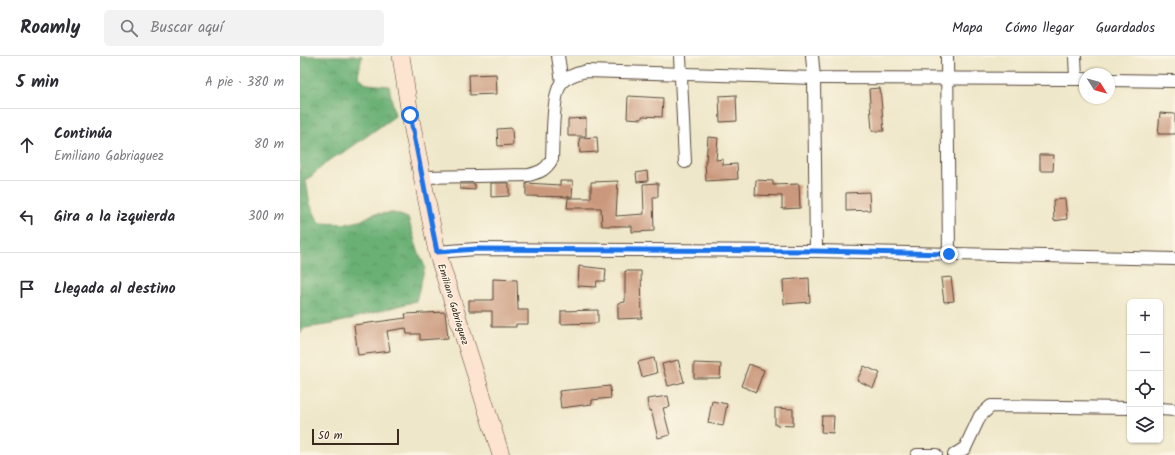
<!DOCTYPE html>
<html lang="es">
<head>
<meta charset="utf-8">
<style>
	body { margin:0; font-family:Kalam,sans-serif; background:#f2f2f3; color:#2b2b33 }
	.controls { position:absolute; right:12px; bottom:12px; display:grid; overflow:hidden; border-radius:6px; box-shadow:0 1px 3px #0004 }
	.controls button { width:36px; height:36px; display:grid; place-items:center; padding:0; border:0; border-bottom:1px solid #e1e1e2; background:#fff; color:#2b2b33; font:20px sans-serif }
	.compass { position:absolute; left:779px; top:12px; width:36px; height:36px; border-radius:50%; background:#fff; box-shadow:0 1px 3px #0004; rotate:127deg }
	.scale { position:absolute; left:12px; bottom:10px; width:87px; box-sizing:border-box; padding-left:4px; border:2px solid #3b2a1e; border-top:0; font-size:11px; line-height:14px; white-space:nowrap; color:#3b2a1e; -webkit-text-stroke:3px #fcf5e5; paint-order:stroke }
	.stop { position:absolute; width:12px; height:12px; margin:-9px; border:3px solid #1a73e8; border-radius:50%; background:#fff }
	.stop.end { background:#1a73e8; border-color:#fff; box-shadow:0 1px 4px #0008 }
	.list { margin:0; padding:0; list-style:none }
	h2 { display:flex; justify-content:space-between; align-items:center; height:52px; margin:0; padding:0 16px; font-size:17px }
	h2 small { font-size:13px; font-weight:400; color:#7c7c81 }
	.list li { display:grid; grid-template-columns:26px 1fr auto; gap:12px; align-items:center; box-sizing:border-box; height:72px; padding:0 16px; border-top:1px solid #e1e1e2 }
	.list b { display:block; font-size:15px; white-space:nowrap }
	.list p { margin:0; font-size:13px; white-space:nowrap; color:#7c7c81 }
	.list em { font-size:13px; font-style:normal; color:#7c7c81 }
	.icon { flex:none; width:22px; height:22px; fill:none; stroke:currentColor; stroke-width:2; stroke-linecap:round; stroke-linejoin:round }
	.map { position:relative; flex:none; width:875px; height:399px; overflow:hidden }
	header { display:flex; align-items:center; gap:24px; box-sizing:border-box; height:56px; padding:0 20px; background:#fff; border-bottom:1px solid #e1e1e2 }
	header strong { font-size:19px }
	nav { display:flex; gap:22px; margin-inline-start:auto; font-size:14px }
	.search { width:280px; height:36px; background:#f2f2f3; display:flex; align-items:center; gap:10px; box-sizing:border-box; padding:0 14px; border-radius:6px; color:#7c7c81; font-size:15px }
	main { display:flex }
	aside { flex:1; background:#fff }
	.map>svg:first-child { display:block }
	.forest { fill:url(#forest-crowns); stroke:#536d4a }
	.building { fill:#ca987c }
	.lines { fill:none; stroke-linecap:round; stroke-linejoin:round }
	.minor-casing { stroke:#564638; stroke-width:14 }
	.secondary-casing { stroke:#564638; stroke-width:18 }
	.minor { stroke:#fff; stroke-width:12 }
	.secondary { stroke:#fde4d1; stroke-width:17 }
	.route { stroke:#1a73e8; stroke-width:5 }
	.labels { text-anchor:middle; stroke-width:3; stroke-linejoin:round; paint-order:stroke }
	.street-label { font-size:10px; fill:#3b2a1e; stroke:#fcf5e5 }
</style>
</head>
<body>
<header>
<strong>Roamly</strong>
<div class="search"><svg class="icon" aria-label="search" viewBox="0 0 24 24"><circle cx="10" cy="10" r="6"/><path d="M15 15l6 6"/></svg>Buscar aquí</div>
<nav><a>Mapa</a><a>Cómo llegar</a><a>Guardados</a></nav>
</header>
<main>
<aside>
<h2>5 min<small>A pie · 380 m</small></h2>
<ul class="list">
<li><svg class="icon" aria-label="ahead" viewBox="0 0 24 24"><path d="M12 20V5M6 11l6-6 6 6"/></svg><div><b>Continúa</b><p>Emiliano Gabriaguez</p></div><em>80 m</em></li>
<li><svg class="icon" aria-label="left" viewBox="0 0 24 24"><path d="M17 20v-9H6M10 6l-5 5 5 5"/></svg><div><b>Gira a la izquierda</b></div><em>300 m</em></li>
<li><svg class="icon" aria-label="arrive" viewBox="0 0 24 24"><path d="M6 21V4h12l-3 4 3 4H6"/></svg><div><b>Llegada al destino</b></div></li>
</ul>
</aside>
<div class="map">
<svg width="875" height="399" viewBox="0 0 875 399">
	<defs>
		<pattern id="forest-crowns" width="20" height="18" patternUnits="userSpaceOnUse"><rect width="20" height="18" fill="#6bb075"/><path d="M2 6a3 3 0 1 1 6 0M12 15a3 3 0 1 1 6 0" fill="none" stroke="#598f5f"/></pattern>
	</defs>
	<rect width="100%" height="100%" fill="#fcf5e5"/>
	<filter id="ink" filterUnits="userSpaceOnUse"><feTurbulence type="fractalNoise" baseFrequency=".025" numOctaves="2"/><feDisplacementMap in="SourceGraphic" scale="8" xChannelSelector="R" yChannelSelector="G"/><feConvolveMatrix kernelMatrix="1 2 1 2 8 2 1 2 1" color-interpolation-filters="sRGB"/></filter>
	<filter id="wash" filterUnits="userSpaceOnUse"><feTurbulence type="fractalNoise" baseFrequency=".012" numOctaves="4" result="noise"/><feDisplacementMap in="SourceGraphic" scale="16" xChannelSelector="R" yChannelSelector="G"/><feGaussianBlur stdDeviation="0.9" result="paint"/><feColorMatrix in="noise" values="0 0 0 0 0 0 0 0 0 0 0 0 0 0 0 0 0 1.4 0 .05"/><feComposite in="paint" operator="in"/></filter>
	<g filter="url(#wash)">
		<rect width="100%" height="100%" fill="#efe7c9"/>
		<!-- forest -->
		<polygon class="forest" points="0,0 62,0 58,20 67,28 89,30 95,60 46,95 29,104 6,125 10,148 19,167 46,168 60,165 73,158 94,157 108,162 118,195 125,211 116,245 32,268 5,272 0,277"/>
		<g id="blocks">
			<!-- building -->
			<g class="building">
				<polygon points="196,18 197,38 170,39 169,19"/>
				<polygon points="580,32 584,75 572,75 569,33"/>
				<polygon points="436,39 437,65 420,66 419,40"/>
				<polygon points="328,40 363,42 362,61 342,60 342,63 327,62"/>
				<polygon points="860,57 875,58 875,78 858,78"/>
				<polygon points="286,62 286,80 268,80 268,63"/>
				<polygon points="212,72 213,89 198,90 197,73"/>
				<polygon points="297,81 298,96 280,97 279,82"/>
				<polygon points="408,81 418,82 416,104 423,103 423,109 437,108 438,123 406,125 405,105 406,105"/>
				<polygon points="740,99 754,99 753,115 740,115"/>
				<polygon points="347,115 348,125 337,126 336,117"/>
				<polygon points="456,124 473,125 473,129 499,128 500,152 482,153 482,140 455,139"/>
				<polygon points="260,125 273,125 272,141 226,140 226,127 260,129"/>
				<polygon points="318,125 316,160 344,158 343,128 358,127 358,141 353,141 354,175 332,176 332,170 302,170 301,152 267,152 268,142 291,142 291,126"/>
				<polygon points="191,127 209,127 209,140 191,141"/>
				<polygon points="160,128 175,128 175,134 160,133"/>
				<polygon points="569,136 570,154 546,155 546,137"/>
				<polygon points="765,143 767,163 754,165 753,144"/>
				<polygon points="279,210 306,213 305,225 297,225 296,231 278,230"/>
				<polygon points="325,215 341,215 342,262 318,263 318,247 325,246"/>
				<polygon points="651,221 654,245 644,246 641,222"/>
				<polygon points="509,222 510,246 484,248 483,224"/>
				<polygon points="193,223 217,224 218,254 228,254 228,268 216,268 216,271 192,271 192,255 169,255 169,244 193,244"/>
				<polygon points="298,254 298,267 261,268 261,255"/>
				<polygon points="145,256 148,282 120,284 120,278 107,278 106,272 87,275 90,295 58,299 54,269 106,262 105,258"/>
				<polygon points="354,302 357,317 342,321 338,306"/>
				<polygon points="378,304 384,326 368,330 362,308"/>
				<polygon points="394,307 421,308 420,322 394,322"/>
				<polygon points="449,308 464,314 456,336 441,330"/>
				<polygon points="564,310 580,317 573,332 557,324"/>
				<polygon points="310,330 311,342 292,344 292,348 261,352 259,335"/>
				<polygon points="368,340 370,351 363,352 370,379 358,382 351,354 349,355 347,343"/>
				<polygon points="412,345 427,348 423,370 408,367"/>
				<polygon points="475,352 493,353 493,370 475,369"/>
				<polygon points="522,360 534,360 533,377 521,376"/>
			</g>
		</g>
	</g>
	<g filter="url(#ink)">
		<use href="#blocks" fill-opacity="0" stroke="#564638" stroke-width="1"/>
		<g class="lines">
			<defs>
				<g id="minor">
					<polyline points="258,0 262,26"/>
					<polyline points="380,0 385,106"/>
					<polyline points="512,0 514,22 516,195"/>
					<polyline points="647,0 649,198"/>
					<polyline points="775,0 776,23"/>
					<polyline points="809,24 875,25"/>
					<path d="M 123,121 L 229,119 C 240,116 246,114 252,103 C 253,85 252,40 261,27 C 267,20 278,17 286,15 L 514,22 L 785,23"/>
					<polyline points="137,196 176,193 516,195 875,203"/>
					<polyline points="860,353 875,354"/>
					<polyline points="617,399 636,399"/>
					<polyline points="654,399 665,392 680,360 691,350 830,352"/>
				</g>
				<polyline id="secondary" points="101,0 110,59 137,196 201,399"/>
			</defs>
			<!-- minor casing -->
			<use href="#minor" class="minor-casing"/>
			<!-- secondary casing -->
			<use href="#secondary" class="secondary-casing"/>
			<!-- minor -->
			<use href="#minor" class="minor"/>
			<!-- secondary -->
			<use href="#secondary" class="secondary"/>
		</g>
	</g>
	<g class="lines" filter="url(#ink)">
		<!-- route -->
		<polyline class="route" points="110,59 137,196 176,193 516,195 649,198"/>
	</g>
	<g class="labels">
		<!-- street labels -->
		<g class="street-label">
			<text transform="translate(154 248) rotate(73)" y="4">Emiliano Gabriaguez</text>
		</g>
	</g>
</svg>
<div class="controls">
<button>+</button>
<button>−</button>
<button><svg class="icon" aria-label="locate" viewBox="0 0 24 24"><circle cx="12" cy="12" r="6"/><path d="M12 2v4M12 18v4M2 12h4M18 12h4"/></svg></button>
<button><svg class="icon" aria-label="layers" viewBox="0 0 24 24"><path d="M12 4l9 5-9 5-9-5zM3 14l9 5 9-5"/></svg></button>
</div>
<svg class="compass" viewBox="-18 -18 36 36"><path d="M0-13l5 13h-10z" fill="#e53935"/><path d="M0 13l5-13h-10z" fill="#7c7c81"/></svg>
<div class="scale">50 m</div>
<div class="stop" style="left:110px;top:59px"></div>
<div class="stop end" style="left:649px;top:198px"></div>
</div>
</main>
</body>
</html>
